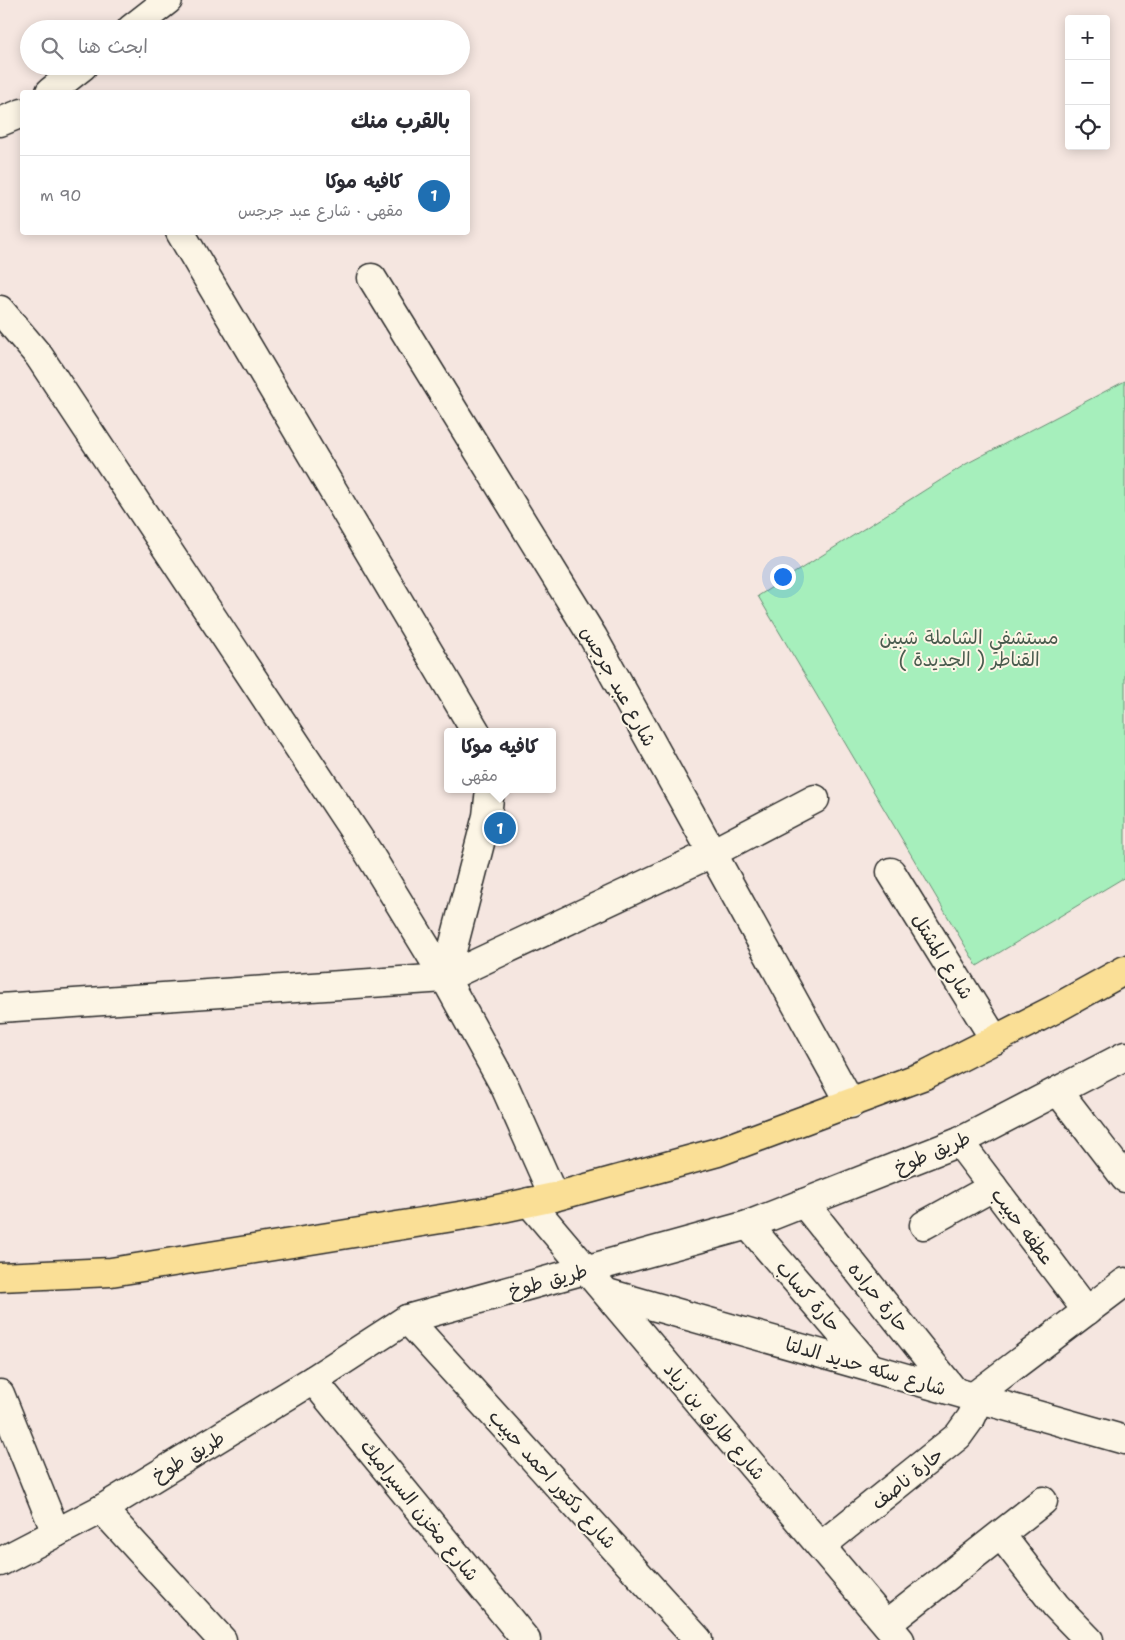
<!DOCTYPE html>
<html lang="ar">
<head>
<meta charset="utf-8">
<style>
	body { margin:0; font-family:"Shantell Sans","Playpen Sans Arabic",sans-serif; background:#f7f7f7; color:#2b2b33; direction:rtl }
	.controls { position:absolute; right:15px; top:15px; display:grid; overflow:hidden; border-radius:5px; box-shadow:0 2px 12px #0003 }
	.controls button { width:45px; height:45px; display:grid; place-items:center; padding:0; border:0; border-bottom:1px solid #e1e1e2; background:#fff; color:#2b2b33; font:25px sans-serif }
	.you { position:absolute; left:782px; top:576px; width:18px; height:18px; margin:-12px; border:4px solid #fff; border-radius:50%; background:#1a73e8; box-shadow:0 0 0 8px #1a73e833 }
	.badge { display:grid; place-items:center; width:32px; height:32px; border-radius:50%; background:#1f6fb2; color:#fff; font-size:16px; font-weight:700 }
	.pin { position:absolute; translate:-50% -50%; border:2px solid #fff; box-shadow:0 1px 5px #0006 }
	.popup { position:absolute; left:444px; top:728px; width:112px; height:65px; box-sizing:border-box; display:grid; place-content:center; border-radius:5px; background:#fff; filter:drop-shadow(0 1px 4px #0005); font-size:16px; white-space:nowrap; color:#7c7c81 }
	.popup b { font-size:19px; color:#2b2b33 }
	.popup::after { content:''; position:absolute; left:50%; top:100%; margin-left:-10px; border:10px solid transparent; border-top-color:#fff }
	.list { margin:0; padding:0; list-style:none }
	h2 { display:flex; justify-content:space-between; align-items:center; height:65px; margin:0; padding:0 20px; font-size:21px }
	h2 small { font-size:16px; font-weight:400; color:#7c7c81 }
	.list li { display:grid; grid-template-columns:32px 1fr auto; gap:15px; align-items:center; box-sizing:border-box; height:80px; padding:0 20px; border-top:1px solid #e1e1e2 }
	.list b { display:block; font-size:19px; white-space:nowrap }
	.list p { margin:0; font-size:16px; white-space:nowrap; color:#7c7c81 }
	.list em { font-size:16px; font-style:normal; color:#7c7c81 }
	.icon { flex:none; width:28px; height:28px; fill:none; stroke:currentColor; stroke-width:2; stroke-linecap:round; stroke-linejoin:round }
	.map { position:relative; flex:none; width:1125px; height:1640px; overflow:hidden; direction:ltr }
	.search { position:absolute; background:#fff; box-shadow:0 2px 12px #0003; left:20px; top:20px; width:450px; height:55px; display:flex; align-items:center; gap:12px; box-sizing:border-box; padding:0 18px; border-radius:28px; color:#7c7c81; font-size:19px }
	.panel { position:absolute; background:#fff; box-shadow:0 2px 12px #0003; left:20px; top:90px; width:450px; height:145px; border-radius:5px; direction:rtl }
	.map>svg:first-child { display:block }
	.green { fill:#a6efbc; stroke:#688d74 }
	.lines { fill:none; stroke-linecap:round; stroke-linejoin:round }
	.minor-casing { stroke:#2b2b2b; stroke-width:31 }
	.major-casing { stroke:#2b2b2b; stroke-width:31 }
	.minor { stroke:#fcf5e5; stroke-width:28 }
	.major { stroke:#fadf96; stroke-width:28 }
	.labels { text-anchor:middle; stroke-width:4; stroke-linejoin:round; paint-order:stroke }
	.park-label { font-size:19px; fill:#4a5c4f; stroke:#fcf5e5 }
	.street-label { font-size:19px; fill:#2b2b2b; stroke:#fcf5e5 }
</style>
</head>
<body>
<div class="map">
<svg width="1125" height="1640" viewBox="0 0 1125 1640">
	<rect width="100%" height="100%" fill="#f5e6e0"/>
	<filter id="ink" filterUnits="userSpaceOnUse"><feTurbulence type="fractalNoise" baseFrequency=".02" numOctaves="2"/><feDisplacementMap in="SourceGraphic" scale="10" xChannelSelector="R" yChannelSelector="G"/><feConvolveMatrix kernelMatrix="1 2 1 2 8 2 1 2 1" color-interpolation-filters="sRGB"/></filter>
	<g filter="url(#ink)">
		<!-- green -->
		<polygon class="green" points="1125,381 1125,877 977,966 758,596 966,464"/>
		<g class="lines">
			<defs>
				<g id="minor">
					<polyline points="131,29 168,0"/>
					<polyline points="50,92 83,66"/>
					<polyline points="0,122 22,113"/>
					<polyline points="180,232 476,732"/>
					<polyline points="372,278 593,637 851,1104"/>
					<polyline points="0,310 39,356 368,852 445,978 505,1087 554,1197"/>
					<polyline points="891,872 995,1040"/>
					<polyline points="445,978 487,816 490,789"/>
					<polyline points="0,1008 445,978 712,853 815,799"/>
					<polyline points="1058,1091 1125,1178"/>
					<polyline points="959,1142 1087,1311"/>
					<polyline points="529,1202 900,1640"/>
					<polyline points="804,1203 954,1391"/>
					<polyline points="748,1225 870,1367"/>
					<polyline points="924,1225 993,1187"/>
					<polyline points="607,1293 1125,1440"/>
					<polyline points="407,1319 698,1640"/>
					<polyline points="313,1380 526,1640"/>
					<polyline points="0,1394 56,1533"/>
					<polyline points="973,1397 1125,1282"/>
					<polyline points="102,1509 222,1640"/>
					<polyline points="1001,1535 1056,1606 1089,1640"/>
					<polyline points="821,1546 958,1436 971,1418 980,1399"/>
					<polyline points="0,1562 102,1509 313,1380 407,1319 748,1225 959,1142 1125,1056"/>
					<polyline points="887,1624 1043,1501"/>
				</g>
				<polyline id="major" points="0,1277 111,1272 484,1212 554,1197 718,1152 925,1075 1053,1010 1125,970"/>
			</defs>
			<!-- minor casing -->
			<use href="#minor" class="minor-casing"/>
			<!-- major casing -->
			<use href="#major" class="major-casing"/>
			<!-- minor -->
			<use href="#minor" class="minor"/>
			<!-- major -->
			<use href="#major" class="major"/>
		</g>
	</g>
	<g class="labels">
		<!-- park labels -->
		<g class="park-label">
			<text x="969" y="644">مستشفي الشاملة شبين<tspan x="969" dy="22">القناطر ( الجديدة )</tspan></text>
		</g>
		<!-- street labels -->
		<g class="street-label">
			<text transform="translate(619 686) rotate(61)" y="7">شارع عبد جرجس</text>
			<text transform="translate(943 956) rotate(58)" y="7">شارع المشتل</text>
			<text transform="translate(932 1152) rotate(-23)" y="7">طريق طوخ</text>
			<text transform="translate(1023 1226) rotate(53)" y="7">عطفه حبيب</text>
			<text transform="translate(548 1280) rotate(-15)" y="7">طريق طوخ</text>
			<text transform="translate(809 1296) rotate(49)" y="7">حارة كساب</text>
			<text transform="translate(879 1297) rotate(51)" y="7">حارة حراده</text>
			<text transform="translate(866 1366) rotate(16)" y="7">شارع سكه حديد الدلتا</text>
			<text transform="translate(715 1421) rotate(50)" y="7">شارع طارق بن زياد</text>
			<text transform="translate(188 1456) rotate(-31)" y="7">طريق طوخ</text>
			<text transform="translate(907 1478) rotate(-39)" y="7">حارة ناصف</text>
			<text transform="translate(553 1479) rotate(48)" y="7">شارع دكتور احمد حبيب</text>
			<text transform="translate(420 1510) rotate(51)" y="7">شارع مخزن السيراميك</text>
		</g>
	</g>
</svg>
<div class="controls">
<button>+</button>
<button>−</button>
<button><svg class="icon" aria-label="locate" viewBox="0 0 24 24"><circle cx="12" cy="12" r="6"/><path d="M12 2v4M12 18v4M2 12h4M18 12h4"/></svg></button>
</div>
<div class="you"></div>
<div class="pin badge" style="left:500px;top:828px">1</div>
<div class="popup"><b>كافيه موكا</b>مقهى</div>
<div class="search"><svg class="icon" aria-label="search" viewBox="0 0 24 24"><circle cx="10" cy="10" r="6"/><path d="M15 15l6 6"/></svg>ابحث هنا</div>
<section class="panel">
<h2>بالقرب منك<small></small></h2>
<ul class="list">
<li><span class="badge">1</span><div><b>كافيه موكا</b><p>مقهى · شارع عبد جرجس</p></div><em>90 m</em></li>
</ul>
</section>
</div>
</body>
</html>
